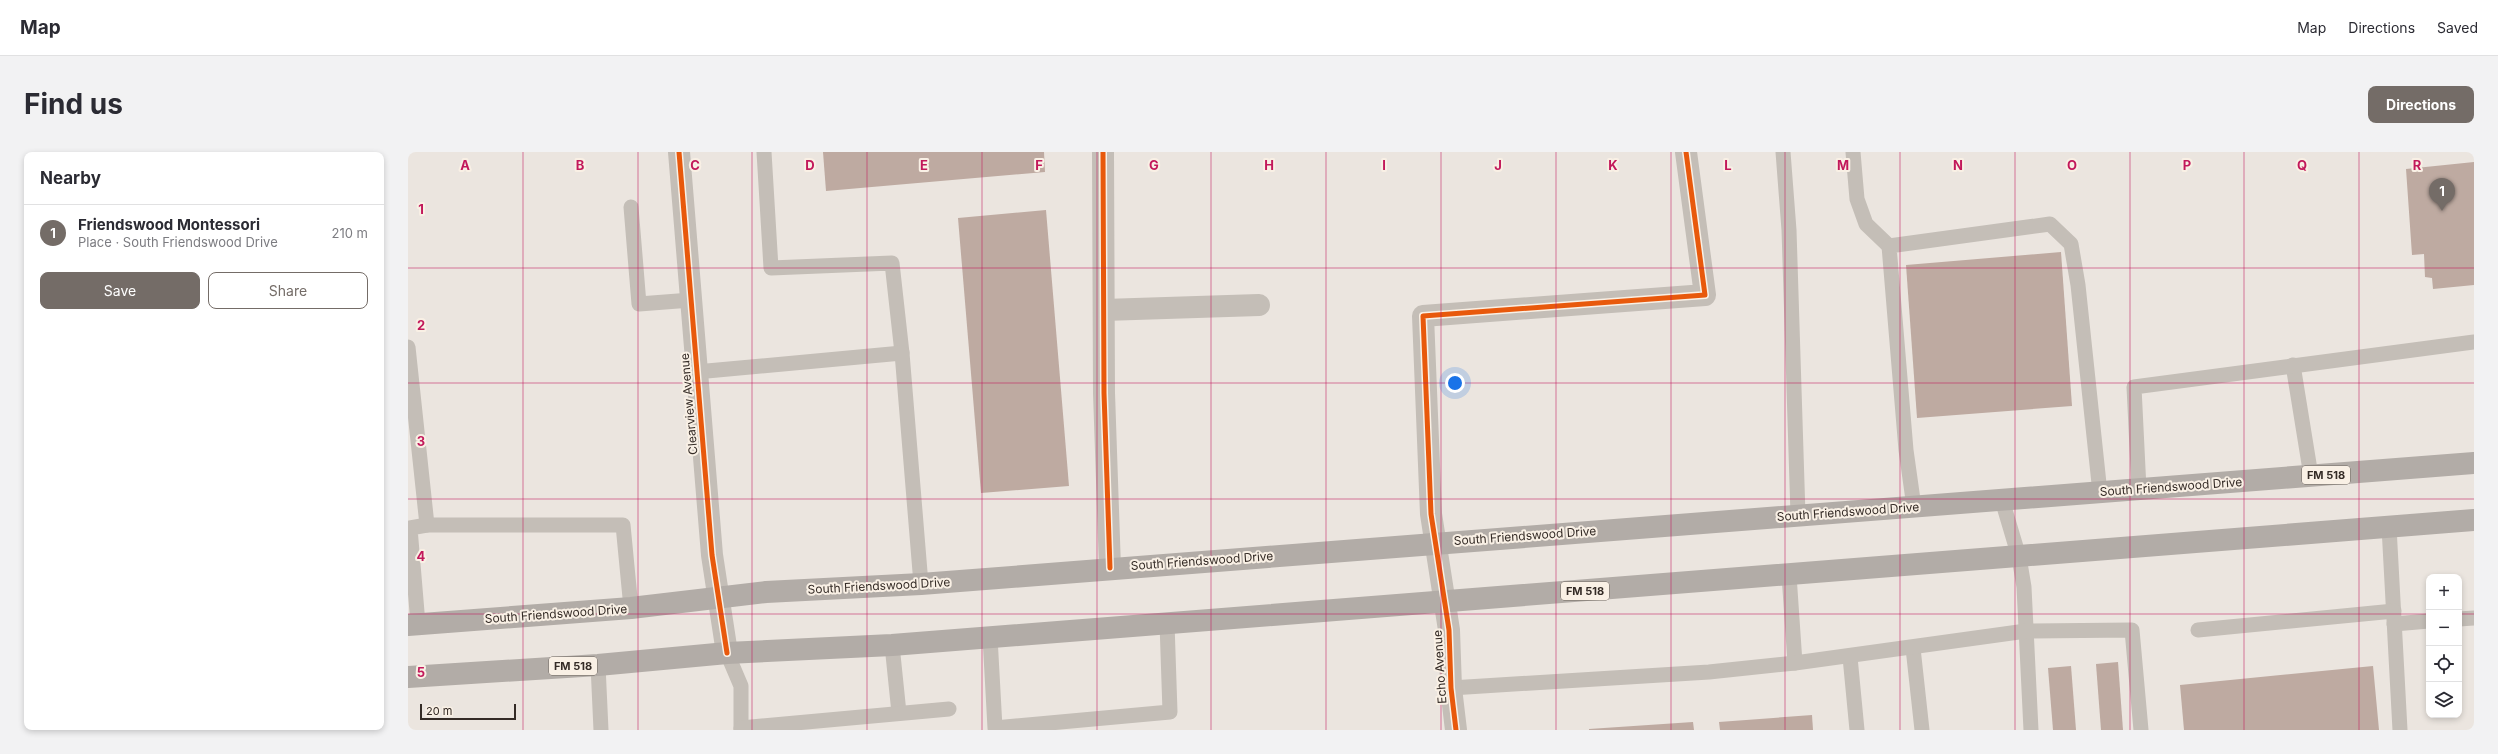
<!DOCTYPE html>
<html lang="en">
<head>
<meta charset="utf-8">
<style>
	body { margin:0; font-family:Inter,sans-serif; background:#f2f2f3; color:#2b2b33 }
	.controls { position:absolute; right:12px; bottom:12px; display:grid; overflow:hidden; border-radius:8px; box-shadow:0 2px 6px #0003 }
	.controls button { width:36px; height:36px; display:grid; place-items:center; padding:0; border:0; border-bottom:1px solid #e1e1e2; background:#fff; color:#2b2b33; font:20px sans-serif }
	.scale { position:absolute; left:12px; bottom:10px; width:96px; box-sizing:border-box; padding-left:4px; border:2px solid #342b26; border-top:0; font-size:11px; line-height:14px; white-space:nowrap; color:#342b26; -webkit-text-stroke:3px #f9f0e5; paint-order:stroke }
	.you { position:absolute; left:1047px; top:231px; width:14px; height:14px; margin:-10px; border:3px solid #fff; border-radius:50%; background:#1a73e8; box-shadow:0 0 0 6px #1a73e833 }
	.badge { display:grid; place-items:center; width:26px; height:26px; border-radius:50%; background:#746c67; color:#fff; font-size:13px; font-weight:700 }
	.pin { position:absolute; translate:-50% -33px; filter:drop-shadow(0 1px 2px #0008) }
	.pin::after { content:''; position:absolute; top:21px; width:14px; height:12px; background:inherit; clip-path:polygon(0 0,100% 0,50% 100%) }
	.list { margin:0; padding:0; list-style:none }
	h2 { display:flex; justify-content:space-between; align-items:center; height:52px; margin:0; padding:0 16px; font-size:17px }
	h2 small { font-size:13px; font-weight:400; color:#7c7c81 }
	.list li { display:grid; grid-template-columns:26px 1fr auto; gap:12px; align-items:center; box-sizing:border-box; height:56px; padding:0 16px; border-top:1px solid #e1e1e2 }
	.list b { display:block; font-size:15px; white-space:nowrap }
	.list p { margin:0; font-size:13px; white-space:nowrap; color:#7c7c81 }
	.list em { font-size:13px; font-style:normal; color:#7c7c81 }
	.actions { display:flex; gap:8px; padding:12px 16px }
	.actions a { flex:1; padding:9px 0; border:1px solid #746c67; border-radius:8px; text-align:center; font-size:14px; color:#746c67 }
	.actions .main { background:#746c67; color:#fff }
	.icon { flex:none; width:22px; height:22px; fill:none; stroke:currentColor; stroke-width:2; stroke-linecap:round; stroke-linejoin:round }
	.map { position:relative; flex:none; width:2066px; height:578px; overflow:hidden; border-radius:8px }
	header { display:flex; align-items:center; gap:24px; box-sizing:border-box; height:56px; padding:0 20px; background:#fff; border-bottom:1px solid #e1e1e2 }
	header strong { font-size:19px }
	nav { display:flex; gap:22px; margin-inline-start:auto; font-size:14px }
	.intro { display:flex; align-items:center; justify-content:space-between; box-sizing:border-box; height:96px; padding:0 24px }
	h1 { margin:0; font-size:28px }
	.button { padding:10px 18px; border-radius:8px; background:#746c67; color:#fff; font-size:14px; font-weight:700 }
	main { display:flex; gap:24px; padding:0 24px }
	aside { flex:1; background:#fff; border-radius:8px; box-shadow:0 2px 6px #0003 }
	.map>svg:first-child { display:block }
	.building { fill:#beaaa1 }
	.lines { fill:none; stroke-linecap:round; stroke-linejoin:round }
	.service { stroke:#c4beb7; stroke-width:15 }
	.minor { stroke:#c4beb7; stroke-width:22 }
	.primary { stroke:#b2aca7; stroke-width:22 }
	.cycleway-casing { stroke:#f9f0e5; stroke-width:8 }
	.cycleway { stroke:#e8590c; stroke-width:5 }
	.grid { fill:none; stroke:#c2185b; stroke-width:1; stroke-opacity:0.55 }
	.labels { text-anchor:middle; stroke-width:4; stroke-linejoin:round; paint-order:stroke }
	.shield { fill:#f9f0e5; stroke:#6f665f; stroke-width:1 }
	.shield-label { font-size:11px; font-weight:bold; fill:#342b26 }
	.street-label { font-size:12px; fill:#342b26; stroke:#f9f0e5 }
	.grid-label { font-size:13px; text-anchor:middle; font-weight:bold; fill:#c2185b; stroke:#f9f0e5; stroke-width:4; stroke-linejoin:round; paint-order:stroke }
</style>
</head>
<body>
<header>
<strong>Map</strong>
<nav><a>Map</a><a>Directions</a><a>Saved</a></nav>
</header>
<div class="intro"><h1>Find us</h1><a class="button">Directions</a></div>
<main>
<aside>
<h2>Nearby<small></small></h2>
<ul class="list">
<li><span class="badge">1</span><div><b>Friendswood Montessori</b><p>Place · South Friendswood Drive</p></div><em>210 m</em></li>
</ul>
<div class="actions"><a class="main">Save</a><a>Share</a></div>
</aside>
<div class="map">
<svg width="2066" height="578" viewBox="0 0 2066 578">
	<rect width="100%" height="100%" fill="#ebe5df"/>
	<!-- building -->
	<g class="building">
		<polygon points="415,0 636,0 637,20 418,39"/>
		<polygon points="2066,10 2066,133 2025,137 2024,126 2017,125 2016,102 2004,103 1998,17"/>
		<polygon points="638,58 661,334 573,341 550,66"/>
		<polygon points="1653,100 1664,254 1509,266 1498,113"/>
		<polygon points="1710,510 1715,578 1693,578 1688,512"/>
		<polygon points="1663,514 1668,578 1645,578 1640,516"/>
		<polygon points="1965,514 1971,578 1776,578 1772,533"/>
		<polygon points="1404,563 1405,578 1312,578 1311,570"/>
		<polygon points="1285,570 1286,578 1181,578 1181,577"/>
	</g>
	<g class="lines">
		<!-- service -->
		<g class="service">
			<polyline points="356,0 363,116 484,111 494,201"/>
			<polyline points="1375,0 1381,78 1390,363"/>
			<polyline points="1445,0 1449,47 1458,72 1481,94"/>
			<polyline points="223,55 231,152 283,148"/>
			<polyline points="0,195 19,373"/>
			<polyline points="1885,213 1903,324"/>
			<polyline points="288,220 494,201 513,432"/>
			<polyline points="1731,337 1726,235 2066,190"/>
			<polyline points="1594,348 1611,405 1616,435 1623,578"/>
			<polyline points="1506,355 1498,298 1481,94 1642,72 1663,92 1670,133 1692,341"/>
			<polyline points="1981,375 1992,578"/>
			<polyline points="1381,423 1387,511"/>
			<polyline points="2051,467 2066,466"/>
			<polyline points="10,472 2,376 19,373 215,373 223,456"/>
			<polyline points="1986,472 2021,469"/>
			<polyline points="1790,478 1986,459"/>
			<polyline points="582,485 587,576 762,560 759,471"/>
			<polyline points="484,493 491,561"/>
			<polyline points="1505,496 1514,578"/>
			<polyline points="319,501 333,534 333,578"/>
			<polyline points="1442,505 1449,578"/>
			<polyline points="190,513 193,578"/>
			<polyline points="1043,536 1301,520 1387,511 1618,479 1724,478 1733,578"/>
			<polyline points="333,576 541,557"/>
		</g>
		<!-- minor -->
		<g class="minor">
			<polyline points="271,0 304,403 319,501"/>
			<polyline points="695,0 696,241 702,416"/>
			<polyline points="696,158 851,153"/>
			<polyline points="1048,578 1043,536 1041,478 1023,362 1015,164 1297,143 1278,0"/>
		</g>
		<!-- primary -->
		<g class="primary">
			<polyline points="0,473 223,456 358,440 513,432 2066,311"/>
			<polyline points="0,525 190,513 319,501 484,493 2066,368"/>
		</g>
		<defs>
			<g id="cycleway">
				<polyline points="271,0 304,403 319,501"/>
				<polyline points="695,0 696,241 702,416"/>
				<polyline points="1048,578 1043,536 1041,478 1023,362 1015,164 1297,143 1278,0"/>
			</g>
		</defs>
		<!-- cycleway casing -->
		<use href="#cycleway" class="cycleway-casing"/>
		<!-- cycleway -->
		<use href="#cycleway" class="cycleway"/>
	</g>
	<!-- grid -->
	<path class="grid" d="M 115,0 L 115,578M 230,0 L 230,578M 344,0 L 344,578M 459,0 L 459,578M 574,0 L 574,578M 689,0 L 689,578M 803,0 L 803,578M 918,0 L 918,578M 1033,0 L 1033,578M 1148,0 L 1148,578M 1263,0 L 1263,578M 1377,0 L 1377,578M 1492,0 L 1492,578M 1607,0 L 1607,578M 1722,0 L 1722,578M 1836,0 L 1836,578M 1951,0 L 1951,578M 0,116 L 2066,116M 0,231 L 2066,231M 0,347 L 2066,347M 0,462 L 2021,462M 2051,462 L 2066,462"/>
	<g class="labels">
		<!-- shield labels -->
		<g class="shield">
			<rect x="1894" y="314" width="48" height="18" rx="3"/>
			<rect x="1153" y="430" width="48" height="18" rx="3"/>
			<rect x="141" y="505" width="48" height="18" rx="3"/>
		</g>
		<g class="shield-label">
			<text x="1918" y="327">FM 518</text>
			<text x="1177" y="443">FM 518</text>
			<text x="165" y="518">FM 518</text>
		</g>
		<!-- street labels -->
		<g class="street-label">
			<text transform="translate(281 252) rotate(-95)" y="4">Clearview Avenue</text>
			<text transform="translate(1763 335) rotate(-4)" y="4">South Friendswood Drive</text>
			<text transform="translate(1440 360) rotate(-4)" y="4">South Friendswood Drive</text>
			<text transform="translate(1117 384) rotate(-4)" y="4">South Friendswood Drive</text>
			<text transform="translate(794 409) rotate(-4)" y="4">South Friendswood Drive</text>
			<text transform="translate(471 434) rotate(-3)" y="4">South Friendswood Drive</text>
			<text transform="translate(148 462) rotate(-4)" y="4">South Friendswood Drive</text>
			<text transform="translate(1032 515) rotate(-94)" y="4">Echo Avenue</text>
		</g>
	</g>
	<g class="grid-label">
		<text x="57" y="18">A</text>
		<text x="172" y="18">B</text>
		<text x="287" y="18">C</text>
		<text x="402" y="18">D</text>
		<text x="516" y="18">E</text>
		<text x="631" y="18">F</text>
		<text x="746" y="18">G</text>
		<text x="861" y="18">H</text>
		<text x="976" y="18">I</text>
		<text x="1090" y="18">J</text>
		<text x="1205" y="18">K</text>
		<text x="1320" y="18">L</text>
		<text x="1435" y="18">M</text>
		<text x="1550" y="18">N</text>
		<text x="1664" y="18">O</text>
		<text x="1779" y="18">P</text>
		<text x="1894" y="18">Q</text>
		<text x="2009" y="18">R</text>
		<text x="13" y="62">1</text>
		<text x="13" y="178">2</text>
		<text x="13" y="294">3</text>
		<text x="13" y="409">4</text>
		<text x="13" y="525">5</text>
	</g>
</svg>
<div class="controls">
<button>+</button>
<button>−</button>
<button><svg class="icon" aria-label="locate" viewBox="0 0 24 24"><circle cx="12" cy="12" r="6"/><path d="M12 2v4M12 18v4M2 12h4M18 12h4"/></svg></button>
<button><svg class="icon" aria-label="layers" viewBox="0 0 24 24"><path d="M12 4l9 5-9 5-9-5zM3 14l9 5 9-5"/></svg></button>
</div>
<div class="scale">20 m</div>
<div class="you"></div>
<div class="pin badge" style="left:2034px;top:59px">1</div>
</div>
</main>
</body>
</html>
